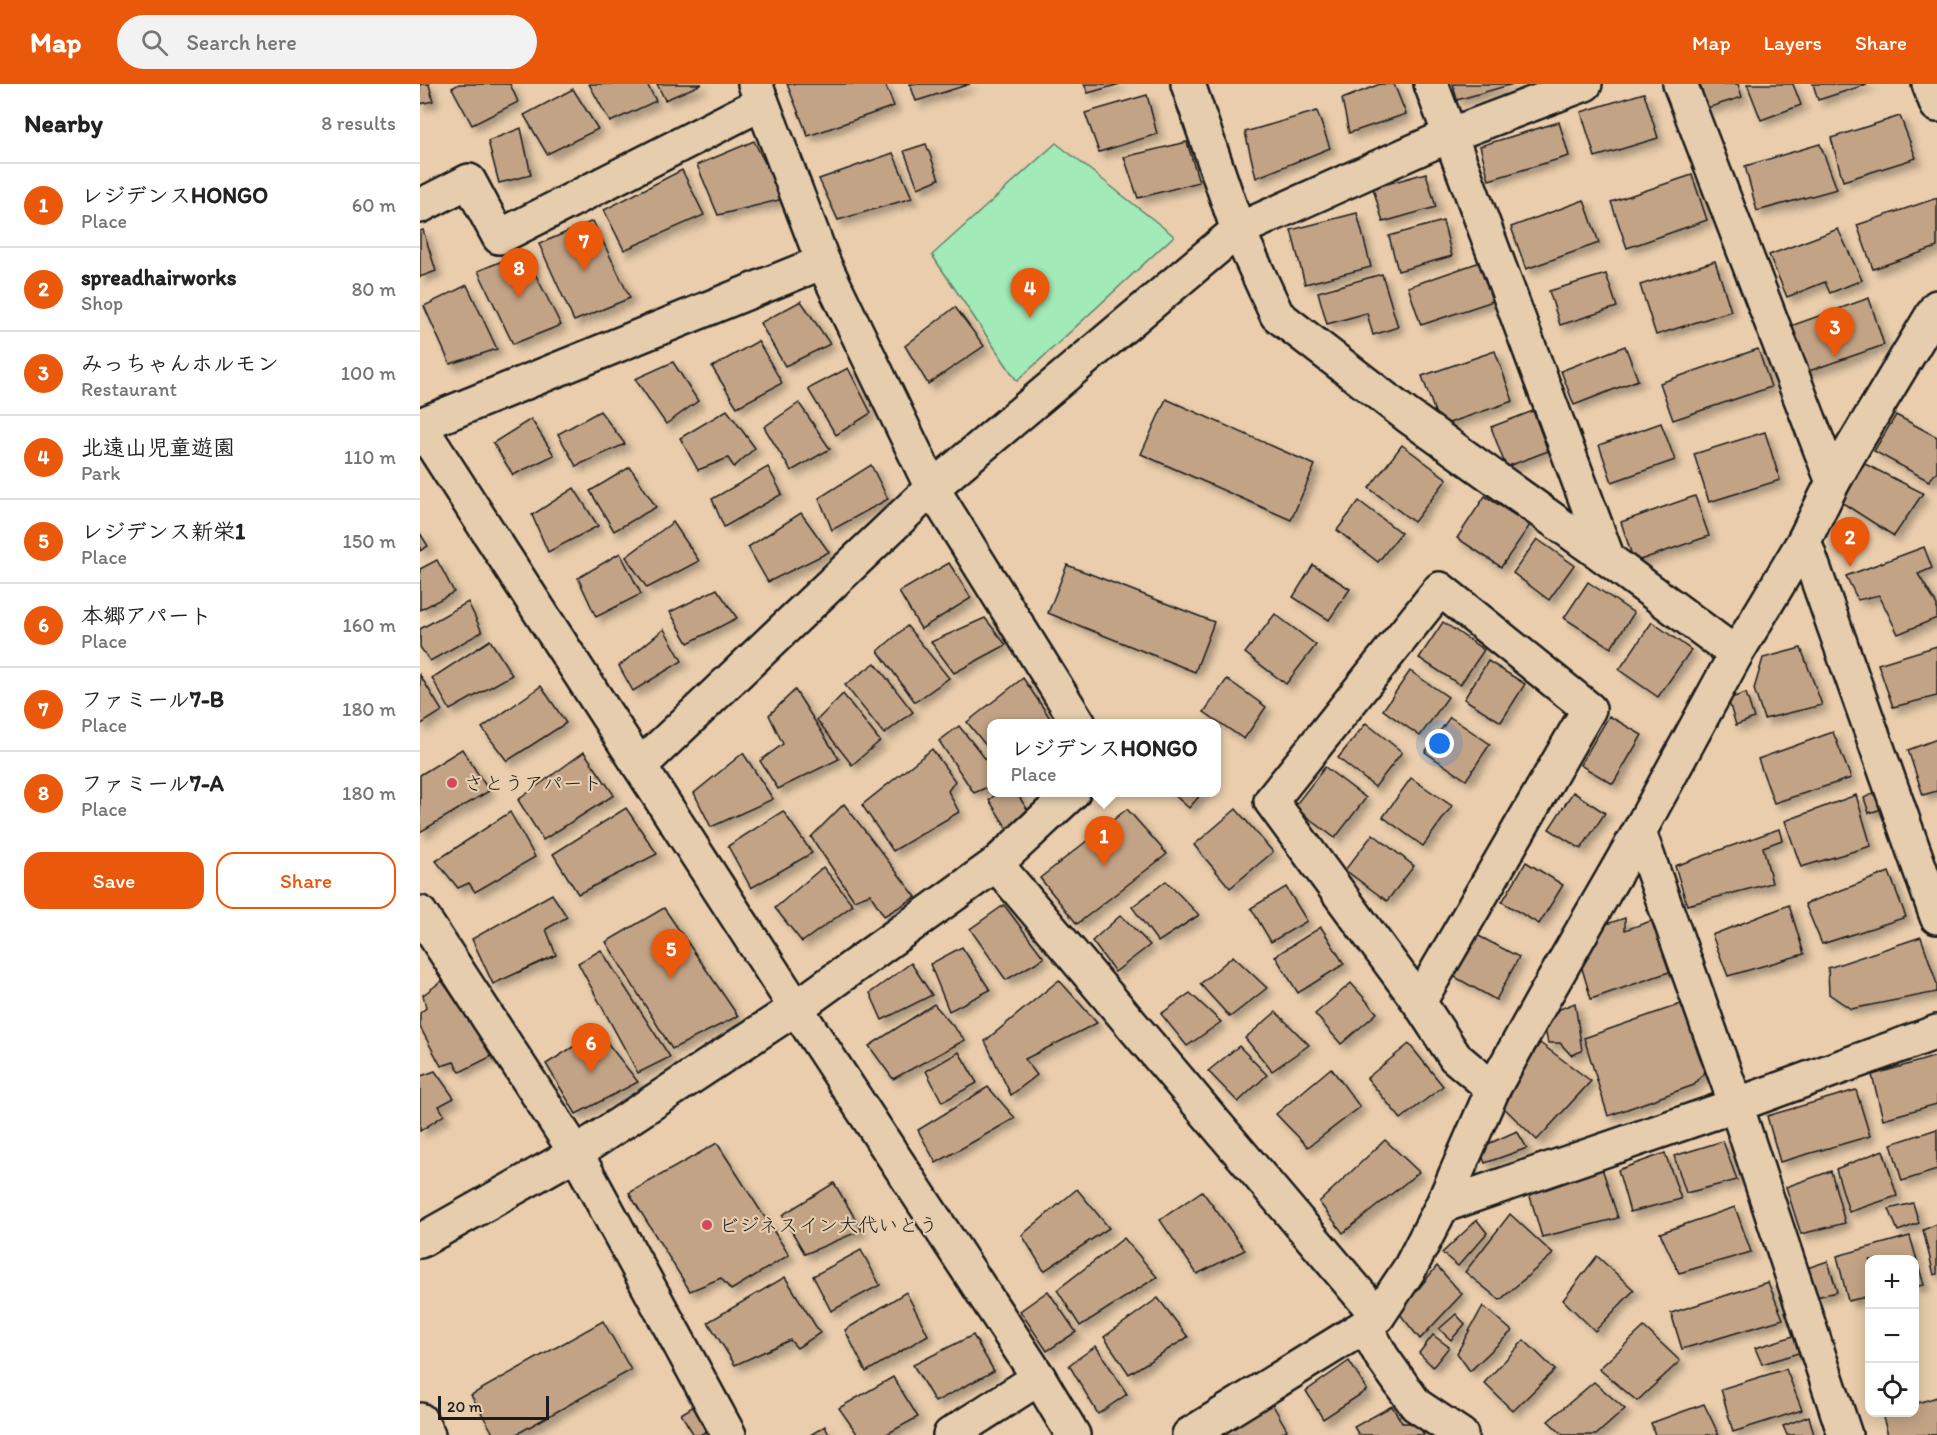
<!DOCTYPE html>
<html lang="en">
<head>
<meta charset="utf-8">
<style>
	body { margin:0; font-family:Itim,"Klee One",sans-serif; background:#f2f2f2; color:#222 }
	.controls { position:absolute; right:18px; bottom:18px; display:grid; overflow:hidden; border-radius:12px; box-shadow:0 3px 15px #0003 }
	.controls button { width:54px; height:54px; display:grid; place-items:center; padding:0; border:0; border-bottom:2px solid #e0e0e0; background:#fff; color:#222; font:30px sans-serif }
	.scale { position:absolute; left:18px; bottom:15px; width:111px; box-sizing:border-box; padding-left:6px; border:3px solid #1c1c1c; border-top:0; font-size:16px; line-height:21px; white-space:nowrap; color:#1c1c1c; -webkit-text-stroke:4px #e5cdad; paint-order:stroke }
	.you { position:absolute; left:1020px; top:660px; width:21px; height:21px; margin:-15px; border:4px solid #fff; border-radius:50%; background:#1a73e8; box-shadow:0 0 0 9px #1a73e833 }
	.badge { display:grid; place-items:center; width:39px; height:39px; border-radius:50%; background:#ea580c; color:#fff; font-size:20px; font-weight:700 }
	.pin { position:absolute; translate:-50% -50px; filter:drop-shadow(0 2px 3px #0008) }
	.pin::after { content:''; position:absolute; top:32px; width:21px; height:18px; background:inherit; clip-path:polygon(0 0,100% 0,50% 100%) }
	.popup { position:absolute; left:567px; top:635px; width:234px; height:78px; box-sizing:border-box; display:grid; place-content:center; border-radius:12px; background:#fff; filter:drop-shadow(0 2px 4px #0005); font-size:20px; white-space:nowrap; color:#767676 }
	.popup b { font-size:22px; color:#222 }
	.popup::after { content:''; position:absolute; left:50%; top:100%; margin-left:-12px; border:12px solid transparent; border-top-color:#fff }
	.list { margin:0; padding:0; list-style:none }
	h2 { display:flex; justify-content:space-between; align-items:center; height:78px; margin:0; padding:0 24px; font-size:26px }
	h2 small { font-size:20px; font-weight:400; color:#767676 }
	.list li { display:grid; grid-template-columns:39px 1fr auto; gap:18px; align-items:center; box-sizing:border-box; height:84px; padding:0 24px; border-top:2px solid #e0e0e0 }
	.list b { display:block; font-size:22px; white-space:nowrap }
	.list p { margin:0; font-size:20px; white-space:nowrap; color:#767676 }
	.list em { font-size:20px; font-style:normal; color:#767676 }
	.actions { display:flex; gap:12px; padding:18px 24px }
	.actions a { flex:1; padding:14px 0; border:2px solid #ea580c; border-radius:18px; text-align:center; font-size:21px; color:#ea580c }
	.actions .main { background:#ea580c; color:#fff }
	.icon { flex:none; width:33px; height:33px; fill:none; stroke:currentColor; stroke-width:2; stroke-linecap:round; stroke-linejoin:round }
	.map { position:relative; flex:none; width:1517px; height:1351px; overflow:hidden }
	header { display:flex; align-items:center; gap:36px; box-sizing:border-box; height:84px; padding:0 30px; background:#ea580c; color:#fff }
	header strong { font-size:28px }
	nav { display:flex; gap:33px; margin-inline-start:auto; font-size:21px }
	.search { width:420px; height:54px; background:#f2f2f2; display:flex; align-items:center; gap:15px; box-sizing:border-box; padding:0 21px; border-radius:33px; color:#767676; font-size:22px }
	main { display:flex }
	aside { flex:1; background:#fff }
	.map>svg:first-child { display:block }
	.green { fill:#a2eab8; stroke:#5f836a; stroke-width:1.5 }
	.building { fill:#c3a386; stroke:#1c1c1c; stroke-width:1.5; filter:url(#shadow) }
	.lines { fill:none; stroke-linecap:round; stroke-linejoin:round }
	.minor-casing { stroke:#1c1c1c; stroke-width:38 }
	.minor { stroke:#e5cdad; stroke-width:33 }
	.poi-dot { fill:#d1495b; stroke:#e5cdad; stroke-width:2 }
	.labels { text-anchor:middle; stroke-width:4.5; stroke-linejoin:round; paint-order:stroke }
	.poi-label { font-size:20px; fill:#1c1c1c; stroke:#e5cdad; text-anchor:start }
</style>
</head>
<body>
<header>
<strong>Map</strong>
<div class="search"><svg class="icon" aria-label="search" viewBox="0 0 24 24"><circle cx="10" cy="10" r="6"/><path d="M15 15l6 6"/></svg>Search here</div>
<nav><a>Map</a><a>Layers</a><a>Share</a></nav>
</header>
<main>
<aside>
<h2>Nearby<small>8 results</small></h2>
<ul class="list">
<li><span class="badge">1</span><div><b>レジデンスHONGO</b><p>Place</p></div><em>60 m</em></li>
<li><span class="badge">2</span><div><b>spreadhairworks</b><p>Shop</p></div><em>80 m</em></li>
<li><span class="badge">3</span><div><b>みっちゃんホルモン</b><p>Restaurant</p></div><em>100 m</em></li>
<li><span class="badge">4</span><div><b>北遠山児童遊園</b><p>Park</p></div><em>110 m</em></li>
<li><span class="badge">5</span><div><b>レジデンス新栄1</b><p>Place</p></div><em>150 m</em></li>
<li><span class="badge">6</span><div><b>本郷アパート</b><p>Place</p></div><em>160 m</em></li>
<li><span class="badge">7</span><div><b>ファミール7-B</b><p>Place</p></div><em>180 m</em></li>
<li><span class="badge">8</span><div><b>ファミール7-A</b><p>Place</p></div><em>180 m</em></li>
</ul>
<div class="actions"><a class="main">Save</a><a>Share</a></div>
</aside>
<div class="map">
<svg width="1517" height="1351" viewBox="0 0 1517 1351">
	<defs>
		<filter id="shadow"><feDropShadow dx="5.5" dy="5.5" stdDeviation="3" flood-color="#0004"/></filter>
	</defs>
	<rect width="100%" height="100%" fill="#e9cdac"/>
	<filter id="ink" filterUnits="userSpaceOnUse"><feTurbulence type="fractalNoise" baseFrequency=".0167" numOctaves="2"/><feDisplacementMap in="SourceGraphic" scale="12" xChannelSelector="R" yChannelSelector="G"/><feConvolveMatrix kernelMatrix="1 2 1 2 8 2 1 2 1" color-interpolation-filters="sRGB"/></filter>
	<g filter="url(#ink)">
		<!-- green -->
		<polygon class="green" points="636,59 754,152 597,297 512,171"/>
		<!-- building -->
		<g class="building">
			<polygon points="0,0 9,0 13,17 0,20"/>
			<polygon points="39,0 90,0 98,18 52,41 32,4"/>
			<polygon points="169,0 227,0 236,17 190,38"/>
			<polygon points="237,0 282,0 245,16"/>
			<polygon points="367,0 465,0 474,22 388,52"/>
			<polygon points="490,0 550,0 496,17"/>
			<polygon points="664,0 700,0 668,9"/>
			<polygon points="960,0 974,0 986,30 929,49 922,15"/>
			<polygon points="1033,0 1093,0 1037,16"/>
			<polygon points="1279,0 1318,0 1322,13 1287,24"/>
			<polygon points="1327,0 1373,0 1381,21 1341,36"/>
			<polygon points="1393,0 1448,0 1398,16"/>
			<polygon points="153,5 178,45 127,70 104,31"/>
			<polygon points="1224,9 1238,54 1175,73 1161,28"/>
			<polygon points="727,11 737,50 679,68 665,29"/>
			<polygon points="897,27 910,64 836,94 825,48"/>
			<polygon points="1480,32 1496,74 1423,97 1411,54"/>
			<polygon points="1139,38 1149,72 1069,96 1060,62"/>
			<polygon points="101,44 111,91 79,99 68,57"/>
			<polygon points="334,57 363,115 298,131 277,81"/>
			<polygon points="767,58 779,98 718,114 704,73"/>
			<polygon points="506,60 519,95 498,104 484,67"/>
			<polygon points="1400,60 1417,105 1337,127 1325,82"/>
			<polygon points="473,69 492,114 418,136 399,95"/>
			<polygon points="262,86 284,131 204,166 184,126"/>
			<polygon points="1006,89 1016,123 963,138 953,104"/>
			<polygon points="1272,91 1287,136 1207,164 1191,118"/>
			<polygon points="1517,114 1517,163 1453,185 1437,141"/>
			<polygon points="1164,116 1179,159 1106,185 1091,143"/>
			<polygon points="937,129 951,183 885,200 871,146"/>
			<polygon points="173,137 210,214 154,237 119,160"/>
			<polygon points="1023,137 1032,172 978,187 969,152"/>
			<polygon points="1418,145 1442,196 1410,209 1405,198 1367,213 1349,171"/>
			<polygon points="3,146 16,187 0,193 0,147"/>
			<polygon points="104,168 141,241 93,260 58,187"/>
			<polygon points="1295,177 1311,227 1236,251 1220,201"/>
			<polygon points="1060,178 1073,217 1001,241 988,203"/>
			<polygon points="962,190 978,243 953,251 947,229 907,240 898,208"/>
			<polygon points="1186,190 1197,223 1140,241 1129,207"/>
			<polygon points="47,201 77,265 30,280 4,222"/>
			<polygon points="1449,214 1464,261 1383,289 1368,243"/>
			<polygon points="381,217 410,260 365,282 340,239"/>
			<polygon points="535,223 564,262 508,300 485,262"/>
			<polygon points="338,257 362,299 317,323 292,283"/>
			<polygon points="1205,262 1218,296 1154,321 1141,287"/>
			<polygon points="1338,265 1351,303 1253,336 1240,299"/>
			<polygon points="1075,267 1093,317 1020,342 1002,292"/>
			<polygon points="253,278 278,317 246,340 215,295"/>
			<polygon points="428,284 451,329 416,351 388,305"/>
			<polygon points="746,315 895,381 871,436 721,370"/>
			<polygon points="379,319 410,365 371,387 344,343"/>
			<polygon points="307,326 335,364 314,383 308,374 278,386 260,354"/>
			<polygon points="180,327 205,360 156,382 138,350"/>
			<polygon points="1113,327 1128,367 1086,383 1071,343"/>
			<polygon points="1476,331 1517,353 1517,387 1509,397 1454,367"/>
			<polygon points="111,335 134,371 93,391 73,359"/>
			<polygon points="1241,339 1255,376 1192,398 1179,361"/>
			<polygon points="1345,348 1360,396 1289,418 1274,370"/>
			<polygon points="982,361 1027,395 994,438 949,404"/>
			<polygon points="1443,379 1503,409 1474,452 1421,418"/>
			<polygon points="451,381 468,415 412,446 399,414"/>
			<polygon points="210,383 236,423 194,447 170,407"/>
			<polygon points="348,383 362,410 304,443 292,415"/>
			<polygon points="154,404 178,442 128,468 112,431"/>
			<polygon points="1065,412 1110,441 1081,483 1037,454"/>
			<polygon points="1275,412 1289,452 1214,478 1201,438"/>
			<polygon points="939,417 981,449 958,478 917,446"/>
			<polygon points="381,429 409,468 348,498 328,463"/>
			<polygon points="253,438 279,477 227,504 206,473"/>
			<polygon points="0,449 8,462 0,467"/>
			<polygon points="1117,455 1154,481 1129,516 1093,489"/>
			<polygon points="1504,463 1512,484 1498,490 1517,521 1517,534 1478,550 1459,511 1438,516 1426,492"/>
			<polygon points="200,469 221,510 176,533 158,494"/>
			<polygon points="17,476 34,508 0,526 0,485"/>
			<polygon points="529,479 551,514 501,545 479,508"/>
			<polygon points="647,481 794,538 775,588 628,529"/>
			<polygon points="893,481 930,505 909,536 873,513"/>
			<polygon points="1168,498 1214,529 1191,564 1144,534"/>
			<polygon points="297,505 317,534 268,559 250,528"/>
			<polygon points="48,518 62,548 10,577 0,563 0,545"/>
			<polygon points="855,530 896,561 866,600 825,569"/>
			<polygon points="565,534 586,561 534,589 511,558"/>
			<polygon points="1023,538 1064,566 1040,601 999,574"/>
			<polygon points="1232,538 1271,566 1238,613 1199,586"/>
			<polygon points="487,542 529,594 495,618 458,567"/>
			<polygon points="244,545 262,577 213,607 199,582"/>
			<polygon points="70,556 92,591 30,626 12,594"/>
			<polygon points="1517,562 1517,612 1473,623 1458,580"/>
			<polygon points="1381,564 1402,621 1344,635 1334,605 1343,574"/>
			<polygon points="1068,577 1105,600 1081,638 1044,615"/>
			<polygon points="455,579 493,628 464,650 425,601"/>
			<polygon points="990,587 1028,613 1000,652 963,626"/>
			<polygon points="0,591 22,627 0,641"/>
			<polygon points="603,594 634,640 572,640 572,669 547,638"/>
			<polygon points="807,595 846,623 824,655 784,628"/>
			<polygon points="121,602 146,639 87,677 62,644"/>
			<polygon points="375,606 419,675 358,705 340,677 363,660 349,631"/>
			<polygon points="1326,609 1334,634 1316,641 1308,615"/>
			<polygon points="423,610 460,657 432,681 397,636"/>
			<polygon points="1189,632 1222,651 1193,700 1160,681"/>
			<polygon points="1030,633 1070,660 1046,696 1005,668"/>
			<polygon points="946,639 982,668 955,703 918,674"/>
			<polygon points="539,642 572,683 572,701 554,709 519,657"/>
			<polygon points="1413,648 1431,694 1354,719 1338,675"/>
			<polygon points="1517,655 1517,707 1503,711 1488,666"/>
			<polygon points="42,665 69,707 0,748 0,691"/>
			<polygon points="512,665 535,697 528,707 539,728 473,767 442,721"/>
			<polygon points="164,668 194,711 123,756 98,716"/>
			<polygon points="323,669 353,715 291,743 274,709"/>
			<polygon points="905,683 946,714 915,754 874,723"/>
			<polygon points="991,694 1032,722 1003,762 963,733"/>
			<polygon points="1461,705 1468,723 1449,729 1444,714"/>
			<polygon points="579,708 596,708 611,731 588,746 569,716"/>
			<polygon points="751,708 783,708 769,724"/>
			<polygon points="1153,708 1185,729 1161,765 1129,745"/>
			<polygon points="1436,711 1451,762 1381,783 1365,737"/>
			<polygon points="424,720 496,813 464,832 450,810 434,816 391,753"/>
			<polygon points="206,724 237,770 158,810 133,770"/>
			<polygon points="707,725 747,770 657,840 620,794"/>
			<polygon points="816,725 853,768 810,804 774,761"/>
			<polygon points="363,727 392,769 331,804 308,762"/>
			<polygon points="90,728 115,773 55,808 49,799 38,804 16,777"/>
			<polygon points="1359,745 1362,756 1343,763 1352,799 1267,821 1255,782"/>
			<polygon points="953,750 994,782 967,817 925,786"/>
			<polygon points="1106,778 1143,801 1119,840 1082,818"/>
			<polygon points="403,783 433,821 382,858 355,824"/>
			<polygon points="1469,788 1486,833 1402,860 1385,820"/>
			<polygon points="746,797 779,831 738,858 712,823"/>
			<polygon points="866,803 887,837 851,858 831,824"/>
			<polygon points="132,810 147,833 126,845 136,871 73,900 52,855"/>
			<polygon points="584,821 624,874 586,896 550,845"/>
			<polygon points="1369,821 1384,870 1308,892 1292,851"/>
			<polygon points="244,824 318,932 252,965 186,858"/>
			<polygon points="701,831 730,861 695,888 672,857"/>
			<polygon points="1205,834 1205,846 1234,836 1252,887 1171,915 1159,874 1171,866 1180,842"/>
			<polygon points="901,843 924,880 878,909 855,872"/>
			<polygon points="1055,850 1099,873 1076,916 1033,892"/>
			<polygon points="1501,853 1517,900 1517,908 1431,925 1409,910 1408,884"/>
			<polygon points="542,863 570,906 529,927 510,880"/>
			<polygon points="181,866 250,973 218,989 158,879"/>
			<polygon points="813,872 847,904 810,933 780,900"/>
			<polygon points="491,879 512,911 462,936 450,909"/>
			<polygon points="639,896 677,939 605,975 617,991 591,1011 565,957"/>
			<polygon points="22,897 74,971 40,988 34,978 21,982 0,943 0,929 6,924 3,911"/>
			<polygon points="931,899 957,929 921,960 895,930"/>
			<polygon points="770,909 801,938 767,962 741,930"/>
			<polygon points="1155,919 1162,967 1151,971 1140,959 1128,959 1122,932"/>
			<polygon points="1264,919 1286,987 1274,1001 1188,1032 1164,954"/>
			<polygon points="514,920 545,956 473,995 449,962"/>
			<polygon points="856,928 889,961 852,987 825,954"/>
			<polygon points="178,947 218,998 156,1030 126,980"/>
			<polygon points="1120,959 1171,997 1117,1056 1080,1020"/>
			<polygon points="989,960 1023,1002 981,1035 947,994"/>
			<polygon points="819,962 847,991 818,1018 788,987"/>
			<polygon points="539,968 557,999 522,1018 506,987"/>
			<polygon points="1517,972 1517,1020 1463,1035 1452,991"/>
			<polygon points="911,984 940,1023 888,1063 856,1030"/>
			<polygon points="15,987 34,1014 19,1022 24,1031 0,1047 0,990 1,992"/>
			<polygon points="568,1003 595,1034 516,1079 498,1046"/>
			<polygon points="1436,1006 1450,1052 1360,1078 1347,1032"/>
			<polygon points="1517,1045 1517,1086 1482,1097 1471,1060"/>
			<polygon points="1097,1047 1107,1064 1065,1079 1059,1064"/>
			<polygon points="965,1056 999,1088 923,1149 899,1118"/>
			<polygon points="1303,1057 1317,1096 1266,1109 1254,1072"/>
			<polygon points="297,1059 369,1171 311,1206 301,1194 270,1207 209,1109"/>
			<polygon points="1463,1066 1477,1112 1429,1128 1416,1085"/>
			<polygon points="1245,1069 1261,1115 1210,1128 1198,1086"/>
			<polygon points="1182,1084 1198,1134 1122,1153 1109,1109"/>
			<polygon points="1411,1087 1425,1139 1381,1150 1366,1103"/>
			<polygon points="414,1099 442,1146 385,1170 362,1131"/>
			<polygon points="657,1105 689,1144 624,1187 602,1151"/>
			<polygon points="782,1107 825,1166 777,1190 740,1136"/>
			<polygon points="1493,1119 1499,1139 1478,1147 1469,1125"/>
			<polygon points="1315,1123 1331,1168 1259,1189 1240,1149"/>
			<polygon points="1090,1130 1133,1170 1080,1216 1045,1188"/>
			<polygon points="1057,1136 1067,1149 1038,1182 1022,1169"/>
			<polygon points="1517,1140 1517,1190 1514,1191 1503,1146"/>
			<polygon points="1490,1152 1504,1201 1494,1203 1494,1176 1450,1176 1450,1212 1428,1217 1417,1172"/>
			<polygon points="704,1154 737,1193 660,1242 637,1206"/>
			<polygon points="441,1166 460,1201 411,1227 393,1192"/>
			<polygon points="1177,1172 1214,1206 1175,1247 1143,1216"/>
			<polygon points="1408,1177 1417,1208 1396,1213 1387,1184"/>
			<polygon points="1017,1182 1042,1210 1000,1255 979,1229"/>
			<polygon points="365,1193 400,1249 377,1264 370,1256 315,1281 288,1238"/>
			<polygon points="1348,1198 1363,1235 1262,1265 1251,1229"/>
			<polygon points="628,1207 656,1248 627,1267 600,1227"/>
			<polygon points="486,1208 508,1251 446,1288 425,1246"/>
			<polygon points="738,1214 768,1253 709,1290 684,1253"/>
			<polygon points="1063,1222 1092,1247 1050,1287 1037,1269"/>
			<polygon points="1036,1230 1045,1240 1031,1256 1019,1245"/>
			<polygon points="183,1237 211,1286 95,1351 74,1351 51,1311"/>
			<polygon points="1224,1243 1260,1277 1217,1317 1179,1285"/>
			<polygon points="1380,1250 1385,1267 1342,1280 1335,1264"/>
			<polygon points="553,1251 574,1287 515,1318 493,1281"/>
			<polygon points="1013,1251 1029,1263 1013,1283 999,1269"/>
			<polygon points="1104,1256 1135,1286 1093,1327 1064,1299"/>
			<polygon points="676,1262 707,1310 678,1330 649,1281"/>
			<polygon points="929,1277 947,1306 903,1335 886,1307"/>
			<polygon points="1366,1285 1382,1326 1313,1348 1301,1305"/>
			<polygon points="473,1293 498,1333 465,1351 438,1351 419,1324"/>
			<polygon points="1174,1298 1205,1325 1176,1351 1143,1351 1128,1337"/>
			<polygon points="1517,1313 1517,1351 1468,1351 1462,1330 1494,1328 1494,1320"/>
			<polygon points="850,1316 867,1346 858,1351 799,1351"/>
			<polygon points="1284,1320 1299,1351 1235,1351 1231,1339"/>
			<polygon points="274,1322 288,1346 280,1351 274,1351 261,1330"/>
			<polygon points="972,1322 982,1339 998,1339 1004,1351 939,1351 934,1343"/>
			<polygon points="1389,1332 1394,1351 1367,1351 1363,1342"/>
			<polygon points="405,1342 409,1351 390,1351"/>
		</g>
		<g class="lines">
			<defs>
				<g id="minor">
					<polyline points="335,0 403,178 512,404 659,640"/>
					<polyline points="768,0 818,146 857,231 988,332 1188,475"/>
					<polyline points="1011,0 1188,475 1316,570"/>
					<polyline points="1260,0 1413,398"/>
					<polyline points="1509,0 1517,21"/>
					<polyline points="0,122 49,97 79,153 342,19"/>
					<polyline points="0,341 403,178"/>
					<polyline points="0,342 376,924 619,1294 653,1351"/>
					<polyline points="1384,457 1517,833"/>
					<polyline points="220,682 512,404 818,146 1030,51 1165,0"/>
					<polyline points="1219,748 1316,1021 1425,1351"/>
					<polyline points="576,780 958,1232"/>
					<polyline points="0,829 156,1069 309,1351"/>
					<polyline points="999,918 1169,625 1020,505 851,717 999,918 1035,973 1073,1005"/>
					<polyline points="1022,1122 1316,1021 1517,948"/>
					<polyline points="0,1157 156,1069 376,924 576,780 653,708"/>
					<polyline points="945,1242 962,1273 996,1321 1041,1351"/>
					<polyline points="0,1336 8,1351"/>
					<polyline points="530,1351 619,1294"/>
					<polyline points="769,1351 945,1242 958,1232 990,1184 1022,1122 1073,1005 1122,917 1219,748 1316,570 1384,457 1413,398 1434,361 1517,223"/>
				</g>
			</defs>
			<!-- minor casing -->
			<use href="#minor" class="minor-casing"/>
			<!-- minor -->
			<use href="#minor" class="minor"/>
		</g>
	</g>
	<!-- markers -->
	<g class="poi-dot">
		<circle cx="32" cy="699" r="6"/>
		<circle cx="287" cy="1141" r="6"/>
	</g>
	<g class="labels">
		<!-- poi labels -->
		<g class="poi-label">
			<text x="44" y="706">さとうアパート</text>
			<text x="299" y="1148">ビジネスイン大代いとう</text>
		</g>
	</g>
</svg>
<div class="controls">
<button>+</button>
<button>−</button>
<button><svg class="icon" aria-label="locate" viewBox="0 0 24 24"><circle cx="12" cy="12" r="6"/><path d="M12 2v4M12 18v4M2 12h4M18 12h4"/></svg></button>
</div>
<div class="scale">20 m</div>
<div class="you"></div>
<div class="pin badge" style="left:684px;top:782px">1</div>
<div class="popup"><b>レジデンスHONGO</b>Place</div>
<div class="pin badge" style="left:1430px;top:483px">2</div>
<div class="pin badge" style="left:1415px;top:273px">3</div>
<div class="pin badge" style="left:610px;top:234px">4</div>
<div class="pin badge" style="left:251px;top:895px">5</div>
<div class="pin badge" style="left:171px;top:989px">6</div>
<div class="pin badge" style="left:164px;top:187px">7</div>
<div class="pin badge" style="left:99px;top:214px">8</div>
</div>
</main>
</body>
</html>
